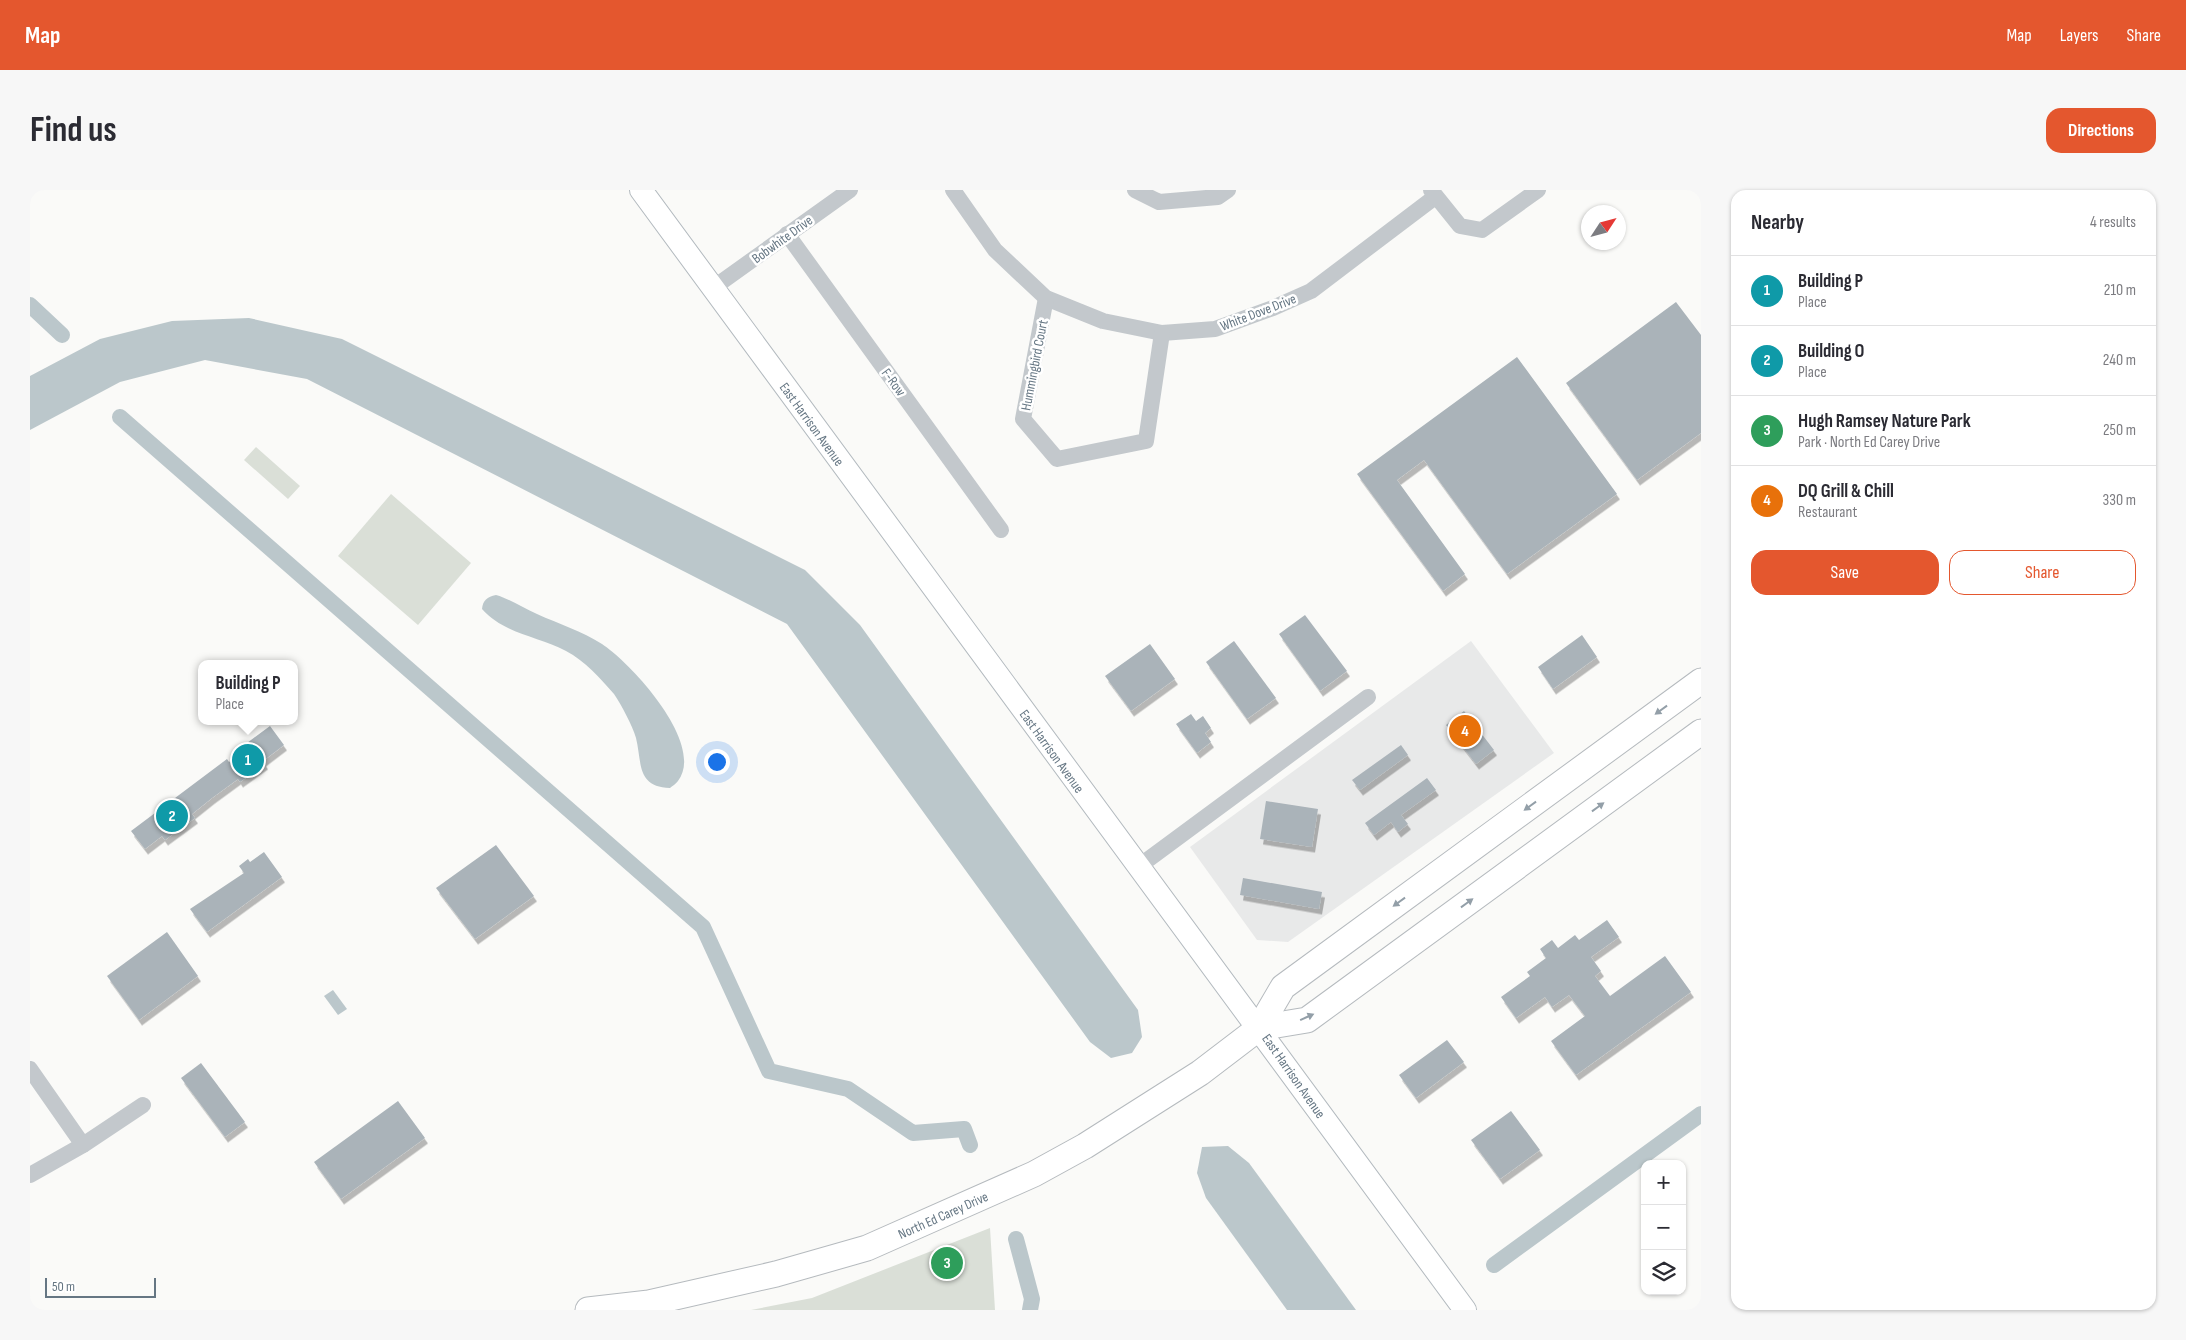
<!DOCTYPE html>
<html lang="en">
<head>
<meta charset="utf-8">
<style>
	body { margin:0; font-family:"Sofia Sans Condensed",sans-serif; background:#f7f7f7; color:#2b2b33 }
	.controls { position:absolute; right:15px; bottom:15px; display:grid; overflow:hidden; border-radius:10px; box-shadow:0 1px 4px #0004 }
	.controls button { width:45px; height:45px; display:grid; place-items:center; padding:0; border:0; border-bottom:1px solid #e1e1e2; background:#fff; color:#2b2b33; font:25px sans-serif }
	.compass { position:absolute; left:1551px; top:15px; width:45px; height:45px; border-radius:50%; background:#fff; box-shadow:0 1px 4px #0004; rotate:54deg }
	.scale { position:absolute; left:15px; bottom:12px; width:111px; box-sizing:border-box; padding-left:5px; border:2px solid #657683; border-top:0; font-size:14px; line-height:18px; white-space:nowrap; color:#657683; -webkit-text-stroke:4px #fff; paint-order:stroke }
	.you { position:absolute; left:686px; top:571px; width:18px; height:18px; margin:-12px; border:4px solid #fff; border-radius:50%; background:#1a73e8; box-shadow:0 0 0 8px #1a73e833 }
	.badge { display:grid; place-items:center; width:32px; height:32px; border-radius:50%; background:#e4572e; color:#fff; font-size:16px; font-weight:700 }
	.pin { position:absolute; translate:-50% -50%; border:2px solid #fff; box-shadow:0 1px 5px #0006 }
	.popup { position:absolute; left:168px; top:470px; width:100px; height:65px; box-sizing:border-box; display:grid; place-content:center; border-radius:10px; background:#fff; filter:drop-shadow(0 1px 4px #0005); font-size:16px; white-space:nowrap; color:#7c7c81 }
	.popup b { font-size:19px; color:#2b2b33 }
	.popup::after { content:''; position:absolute; left:50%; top:100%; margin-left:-10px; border:10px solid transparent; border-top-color:#fff }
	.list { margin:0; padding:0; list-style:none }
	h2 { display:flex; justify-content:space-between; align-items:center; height:65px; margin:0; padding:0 20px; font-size:21px }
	h2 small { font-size:16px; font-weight:400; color:#7c7c81 }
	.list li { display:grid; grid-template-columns:32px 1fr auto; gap:15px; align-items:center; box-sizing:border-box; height:70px; padding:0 20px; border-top:1px solid #e1e1e2 }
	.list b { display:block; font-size:19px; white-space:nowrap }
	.list p { margin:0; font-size:16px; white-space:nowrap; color:#7c7c81 }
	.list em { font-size:16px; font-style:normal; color:#7c7c81 }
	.actions { display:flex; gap:10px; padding:15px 20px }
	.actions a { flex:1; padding:11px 0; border:1px solid #e4572e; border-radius:15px; text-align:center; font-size:18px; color:#e4572e }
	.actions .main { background:#e4572e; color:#fff }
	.icon { flex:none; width:28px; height:28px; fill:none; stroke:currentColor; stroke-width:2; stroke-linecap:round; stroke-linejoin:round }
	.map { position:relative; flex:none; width:1671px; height:1120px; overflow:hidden; border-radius:15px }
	header { display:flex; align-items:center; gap:30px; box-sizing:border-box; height:70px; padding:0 25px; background:#e4572e; color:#fff }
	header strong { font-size:24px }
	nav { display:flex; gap:28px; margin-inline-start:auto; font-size:18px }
	.intro { display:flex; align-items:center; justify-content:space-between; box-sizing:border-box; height:120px; padding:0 30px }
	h1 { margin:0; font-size:35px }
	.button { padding:12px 22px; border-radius:15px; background:#e4572e; color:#fff; font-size:18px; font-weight:700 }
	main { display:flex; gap:30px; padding:0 30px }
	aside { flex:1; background:#fff; border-radius:15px; box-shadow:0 1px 4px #0004 }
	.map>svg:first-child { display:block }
	.built { fill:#e8e9e9 }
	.green { fill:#dadfd7 }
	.water { fill:#bbc7cb }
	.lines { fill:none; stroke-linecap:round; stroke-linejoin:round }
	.canal { stroke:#bbc7cb; stroke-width:16 }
	.building { fill:#aab3b9; filter:url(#shadow) }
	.secondary-casing { stroke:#b3babf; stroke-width:24 }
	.primary-casing { stroke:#b5babe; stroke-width:27 }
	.street { stroke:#c3c8cc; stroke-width:16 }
	.secondary { stroke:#fff; stroke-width:22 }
	.primary { stroke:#fff; stroke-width:25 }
	.oneway { fill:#939fa8 }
	.labels { text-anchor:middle; stroke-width:5; stroke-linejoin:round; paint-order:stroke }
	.street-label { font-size:14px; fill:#657683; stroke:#fff }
</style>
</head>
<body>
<header>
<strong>Map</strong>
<nav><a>Map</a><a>Layers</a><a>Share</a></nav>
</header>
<div class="intro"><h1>Find us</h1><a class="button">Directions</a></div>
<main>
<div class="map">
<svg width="1671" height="1120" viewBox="0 0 1671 1120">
	<defs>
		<filter id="shadow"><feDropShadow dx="3" dy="5.5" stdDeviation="0" flood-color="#0004"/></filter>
	</defs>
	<rect width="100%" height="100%" fill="#fafaf8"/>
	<!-- built -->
	<polygon class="built" points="1441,451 1524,563 1258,752 1227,750 1160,657"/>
	<!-- green -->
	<g class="green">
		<polygon points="226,257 270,296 258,309 214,270"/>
		<polygon points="361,304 441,373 388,435 308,366"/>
		<polygon points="960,1038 965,1120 721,1120 782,1108"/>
	</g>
	<!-- water -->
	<g class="water">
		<polygon points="219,128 312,149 775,380 830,435 1108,820 1112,847 1102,863 1081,868 1060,852 757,434 277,189 175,170 90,192 0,240 0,186 70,149 142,131"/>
		<path d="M 466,405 C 480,409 493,418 507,424 C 529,434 552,441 572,454 C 601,473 676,554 648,591 C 646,594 642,596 640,598 C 606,597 612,572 606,548 C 602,535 592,516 584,504 C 570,488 555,471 536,461 C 508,446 474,444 452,419 C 453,410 457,407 466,405 Z"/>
		<polygon points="303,800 317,819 308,825 294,806"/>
		<polygon points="1198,956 1219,973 1326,1120 1257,1120 1176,1008 1167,983 1172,957"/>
	</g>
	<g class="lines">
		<!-- canal -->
		<g class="canal">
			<polyline points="0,115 32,145"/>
			<polyline points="90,227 673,737 739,881 818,899 883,943 934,939 940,955"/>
			<polyline points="986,1049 1002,1109 1000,1120"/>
			<polyline points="1464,1075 1671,924"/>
		</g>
	</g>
	<!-- building -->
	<g class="building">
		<polygon points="1646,112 1671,145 1671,243 1607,290 1536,193"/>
		<polygon points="1487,167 1587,304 1477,384 1394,270 1367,290 1435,384 1413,401 1327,284"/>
		<polygon points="1275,425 1317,481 1290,501 1249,444"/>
		<polygon points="1552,445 1567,467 1523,499 1508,477"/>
		<polygon points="1204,451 1246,508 1217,529 1176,472"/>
		<polygon points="1120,454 1145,489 1101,521 1075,486"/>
		<polygon points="1434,521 1464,560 1446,574 1416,535"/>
		<polygon points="1161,524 1166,531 1173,526 1181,538 1175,543 1181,552 1167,563 1146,534"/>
		<polygon points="240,536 254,555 233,571 235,574 210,592 208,589 182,608 162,624 165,628 135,650 132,646 115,659 101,641 197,569 199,572 220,557 217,553"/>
		<polygon points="1371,555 1378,565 1330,600 1322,590"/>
		<polygon points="1397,588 1406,600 1371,625 1378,634 1368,642 1361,632 1344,645 1335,633"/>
		<polygon points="1236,611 1288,619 1282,657 1230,649"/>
		<polygon points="466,655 504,706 445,749 406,698"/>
		<polygon points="234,662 252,687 177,742 160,719 214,683 209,676 218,669 220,672"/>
		<polygon points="1213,688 1292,702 1289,719 1210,705"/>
		<polygon points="1577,730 1589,747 1561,767 1571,781 1565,786 1580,806 1635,766 1661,802 1546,885 1521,851 1555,826 1539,805 1522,817 1515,807 1486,828 1471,807 1500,786 1497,782 1516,768 1510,759 1522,750 1528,758 1545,745 1549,750"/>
		<polygon points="137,742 168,786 109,830 77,786"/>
		<polygon points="1417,850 1434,872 1386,908 1369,885"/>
		<polygon points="171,873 215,932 195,947 151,888"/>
		<polygon points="368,911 395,948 311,1009 284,972"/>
		<polygon points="1481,921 1510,960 1470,989 1441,950"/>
	</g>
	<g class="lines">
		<defs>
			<polyline id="secondary" points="611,0 1435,1120"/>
			<g id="primary">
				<polyline points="1229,838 1277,830 1671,542"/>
				<polyline points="558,1120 619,1113 746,1084 837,1058 1004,984 1055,956 1170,883 1229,838 1253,797 1671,491"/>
			</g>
		</defs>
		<!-- secondary casing -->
		<use href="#secondary" class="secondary-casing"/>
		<!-- primary casing -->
		<use href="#primary" class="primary-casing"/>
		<!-- street -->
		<g class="street">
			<polyline points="923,0 965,60 1016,108 1073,131 1132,143 1185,139 1243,118 1281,101 1405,7"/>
			<polyline points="1105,0 1129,12 1188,7 1198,0"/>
			<polyline points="1401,0 1430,36 1452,40 1508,0"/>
			<polyline points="757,44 971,340"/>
			<polyline points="683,98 820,0"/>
			<polyline points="1016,108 993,229 1027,269 1116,251 1132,143"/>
			<polyline points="1108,677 1338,507"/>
			<polyline points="0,879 53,955"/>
			<polyline points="0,985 53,955 113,915"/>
		</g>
		<!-- secondary -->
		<use href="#secondary" class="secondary"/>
		<!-- primary -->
		<use href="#primary" class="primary"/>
	</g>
	<!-- one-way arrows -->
	<defs><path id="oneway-solid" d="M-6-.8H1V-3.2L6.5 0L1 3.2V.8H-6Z" transform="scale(1.25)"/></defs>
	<g class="oneway">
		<use href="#oneway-solid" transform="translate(1631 520) rotate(144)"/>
		<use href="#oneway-solid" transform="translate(1500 616) rotate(144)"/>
		<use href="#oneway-solid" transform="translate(1568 617) rotate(-36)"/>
		<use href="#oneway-solid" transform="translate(1369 712) rotate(144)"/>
		<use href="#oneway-solid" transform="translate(1437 713) rotate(-36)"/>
		<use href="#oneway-solid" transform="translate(1277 827) rotate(-24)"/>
	</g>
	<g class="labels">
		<!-- street labels -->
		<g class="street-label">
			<text transform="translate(752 49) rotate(-36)" y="5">Bobwhite Drive</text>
			<text transform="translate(1228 122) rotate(-21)" y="5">White Dove Drive</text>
			<text transform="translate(1004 175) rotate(-79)" y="5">Hummingbird Court</text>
			<text transform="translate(864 192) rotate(54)" y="5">F-Row</text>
			<text transform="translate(782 234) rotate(54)" y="5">East Harrison Avenue</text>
			<text transform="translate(1022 561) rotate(54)" y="5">East Harrison Avenue</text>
			<text transform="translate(1264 886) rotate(55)" y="5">East Harrison Avenue</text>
			<text transform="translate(913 1025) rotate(-24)" y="5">North Ed Carey Drive</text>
		</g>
	</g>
</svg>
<div class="controls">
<button>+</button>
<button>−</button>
<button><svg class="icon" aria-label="layers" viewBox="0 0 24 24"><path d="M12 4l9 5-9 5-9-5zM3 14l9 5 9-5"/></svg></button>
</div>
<svg class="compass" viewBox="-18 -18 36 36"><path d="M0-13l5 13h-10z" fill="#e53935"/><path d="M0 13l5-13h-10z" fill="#7c7c81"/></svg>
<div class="scale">50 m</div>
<div class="you"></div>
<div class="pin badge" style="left:218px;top:570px;background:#0f9aa8">1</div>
<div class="popup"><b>Building P</b>Place</div>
<div class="pin badge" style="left:142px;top:626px;background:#0f9aa8">2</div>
<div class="pin badge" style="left:917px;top:1073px;background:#2e9e5b">3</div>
<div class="pin badge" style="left:1435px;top:541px;background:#e8710a">4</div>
</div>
<aside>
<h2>Nearby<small>4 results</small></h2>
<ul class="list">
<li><span class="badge" style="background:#0f9aa8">1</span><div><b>Building P</b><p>Place</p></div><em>210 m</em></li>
<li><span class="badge" style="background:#0f9aa8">2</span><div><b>Building O</b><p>Place</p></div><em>240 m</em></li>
<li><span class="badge" style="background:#2e9e5b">3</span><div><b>Hugh Ramsey Nature Park</b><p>Park · North Ed Carey Drive</p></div><em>250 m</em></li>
<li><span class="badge" style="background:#e8710a">4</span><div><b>DQ Grill &amp; Chill</b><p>Restaurant</p></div><em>330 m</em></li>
</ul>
<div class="actions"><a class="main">Save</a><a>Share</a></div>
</aside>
</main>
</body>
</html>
